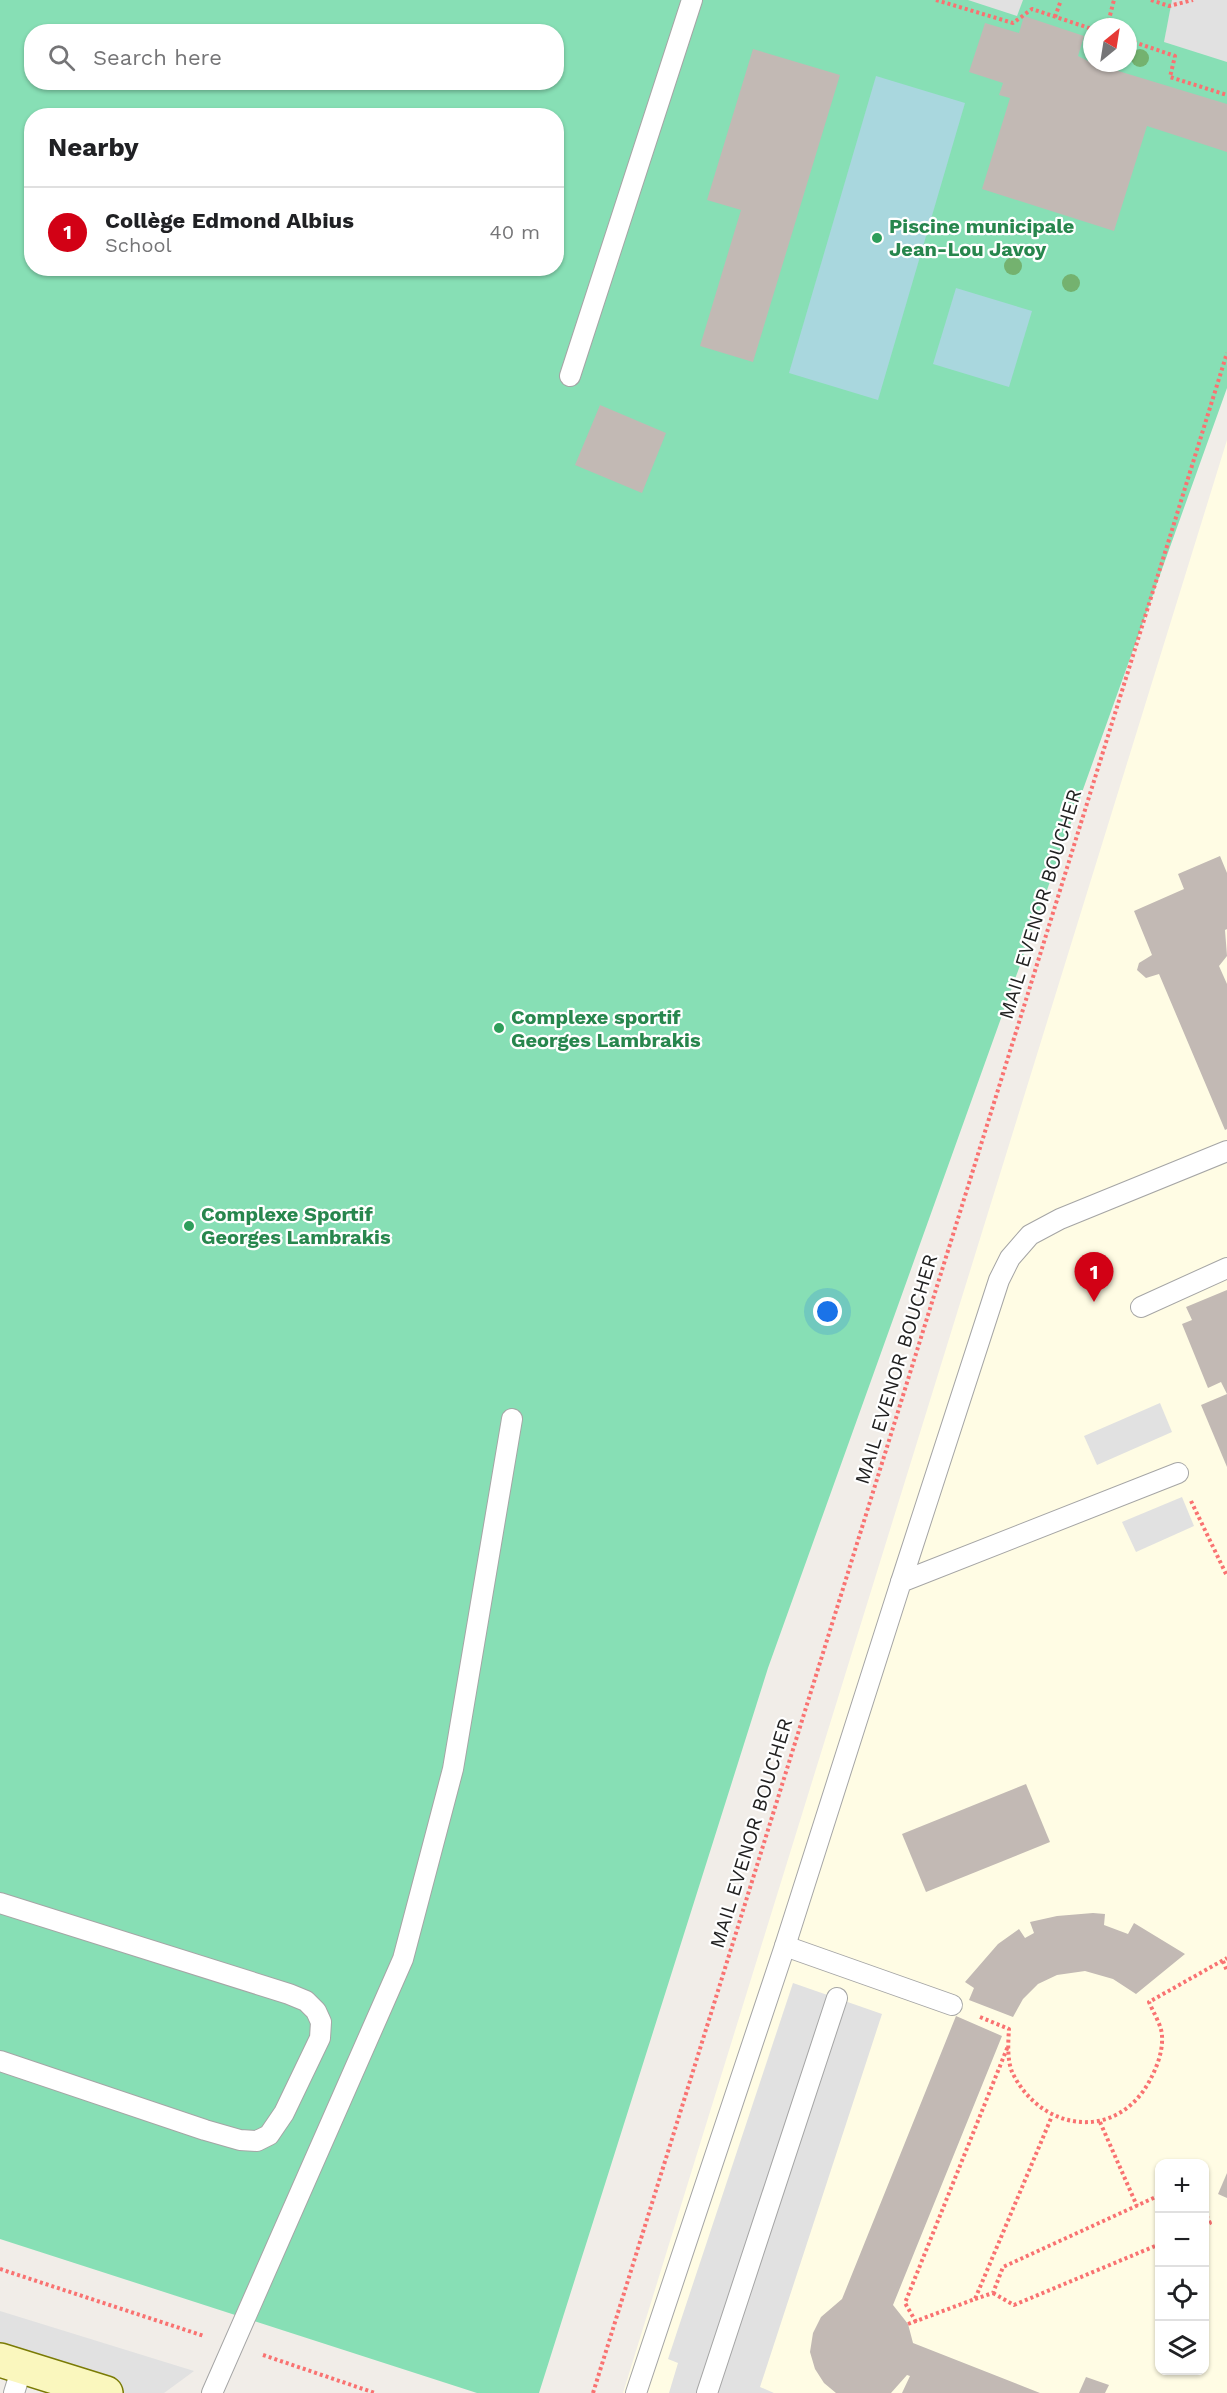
<!DOCTYPE html>
<html lang="en">
<head>
<meta charset="utf-8">
<style>
	body { margin:0; font-family:"Work Sans",sans-serif; background:#f6f6f6; color:#202124 }
	.controls { position:absolute; right:18px; bottom:18px; display:grid; overflow:hidden; border-radius:12px; box-shadow:0 2px 4px #0004 }
	.controls button { width:54px; height:54px; display:grid; place-items:center; padding:0; border:0; border-bottom:2px solid #e0e0e0; background:#fff; color:#202124; font:30px sans-serif }
	.compass { position:absolute; left:1083px; top:18px; width:54px; height:54px; border-radius:50%; background:#fff; box-shadow:0 2px 4px #0004; rotate:30deg }
	.you { position:absolute; left:828px; top:1312px; width:21px; height:21px; margin:-15px; border:4px solid #fff; border-radius:50%; background:#1a73e8; box-shadow:0 0 0 9px #1a73e833 }
	.badge { display:grid; place-items:center; width:39px; height:39px; border-radius:50%; background:#d20115; color:#fff; font-size:20px; font-weight:700 }
	.pin { position:absolute; translate:-50% -50px; filter:drop-shadow(0 2px 3px #0008) }
	.pin::after { content:''; position:absolute; top:32px; width:21px; height:18px; background:inherit; clip-path:polygon(0 0,100% 0,50% 100%) }
	.list { margin:0; padding:0; list-style:none }
	h2 { display:flex; justify-content:space-between; align-items:center; height:78px; margin:0; padding:0 24px; font-size:26px }
	h2 small { font-size:20px; font-weight:400; color:#757577 }
	.list li { display:grid; grid-template-columns:39px 1fr auto; gap:18px; align-items:center; box-sizing:border-box; height:90px; padding:0 24px; border-top:2px solid #e0e0e0 }
	.list b { display:block; font-size:22px; white-space:nowrap }
	.list p { margin:0; font-size:20px; white-space:nowrap; color:#757577 }
	.list em { font-size:20px; font-style:normal; color:#757577 }
	.icon { flex:none; width:33px; height:33px; fill:none; stroke:currentColor; stroke-width:2; stroke-linecap:round; stroke-linejoin:round }
	.map { position:relative; flex:none; width:1227px; height:2393px; overflow:hidden }
	.search { position:absolute; background:#fff; box-shadow:0 2px 4px #0004; left:24px; top:24px; width:540px; height:66px; display:flex; align-items:center; gap:15px; box-sizing:border-box; padding:0 21px; border-radius:24px; color:#757577; font-size:22px }
	.panel { position:absolute; background:#fff; box-shadow:0 2px 4px #0004; left:24px; top:108px; width:540px; height:168px; border-radius:24px }
	.map>svg:first-child { display:block }
	.education { fill:#fffce4; fill-rule:evenodd }
	.pitch { fill:#87dfb5; fill-rule:evenodd }
	.parking { fill:#e1e1e1 }
	.water { fill:#a9d7de }
	.building { fill:#c2b9b4 }
	.lines { fill:none; stroke-linecap:round; stroke-linejoin:round }
	.lane-casing { stroke:#a5a5a5; stroke-width:22 }
	.secondary-casing { stroke:#7a7b05; stroke-width:36 }
	.path { stroke:#f97271; stroke-width:4; stroke-dasharray:3 3; stroke-linecap:butt }
	.lane { stroke:#fff; stroke-width:20 }
	.secondary { stroke:#faf7be; stroke-width:33 }
	.tree { fill:#74b26f }
	.leisure-dot { fill:#2e9e5b; stroke:#fff; stroke-width:2 }
	.labels { text-anchor:middle; stroke-width:4.5; stroke-linejoin:round; paint-order:stroke }
	.leisure-label { font-size:20px; font-weight:bold; fill:#27864d; stroke:#fff; text-anchor:start }
	.street-label { font-size:20px; fill:#212121; stroke:#fff }
</style>
</head>
<body>
<div class="map">
<svg width="1227" height="2393" viewBox="0 0 1227 2393">
	<rect width="100%" height="100%" fill="#f1ede8"/>
	<!-- education -->
	<path class="education" d="M 1227,440 L 1227,2393 L 623,2393 ZM 1160,2164 L 1204,2164 L 1204,2370 L 1160,2370 Z"/>
	<!-- pitch -->
	<path class="pitch" d="M 0,0 L 1227,0 L 1227,388 L 768,1668 L 539,2393 L 477,2393 L 0,2239 ZM 1092,27 L 1128,27 L 1128,63 L 1092,63 ZM 32,32 L 556,32 L 556,82 L 32,82 ZM 32,116 L 556,116 L 556,268 L 32,268 Z"/>
	<!-- parking -->
	<g class="parking">
		<polygon points="968,0 1023,0 1017,16"/>
		<polygon points="1172,0 1227,0 1227,62 1164,42"/>
		<polygon points="1160,1403 1172,1432 1097,1465 1084,1436"/>
		<polygon points="1182,1497 1194,1526 1136,1552 1122,1522"/>
		<polygon points="793,1983 882,2014 760,2387 774,2393 669,2393 678,2363 668,2359"/>
		<polygon points="0,2311 194,2371 164,2393 106,2393 0,2360"/>
	</g>
	<!-- water -->
	<g class="water">
		<polygon points="876,76 965,103 878,400 789,373"/>
		<polygon points="956,288 1032,311 1009,387 933,364"/>
	</g>
	<!-- building -->
	<g class="building">
		<polygon points="1024,16 1084,36 1078,56 1092,63 1227,104 1227,152 1147,126 1114,231 982,189 1010,98 999,95 1003,83 969,72 985,23 1019,33"/>
		<polygon points="753,49 840,75 753,362 700,346 741,210 707,200"/>
		<polygon points="600,405 666,433 642,493 575,465"/>
		<polygon points="1220,856 1227,873 1227,929 1225,930 1227,956 1219,966 1227,984 1227,1129 1225,1130 1159,974 1146,978 1137,970 1139,963 1152,955 1134,911 1184,889 1178,874"/>
		<polygon points="1227,1290 1227,1394 1221,1382 1208,1388 1182,1324 1192,1320 1186,1307"/>
		<polygon points="1227,1394 1227,1467 1201,1405"/>
		<polygon points="1026,1784 1050,1842 926,1892 902,1834"/>
		<polygon points="1093,1913 1105,1914 1104,1925 1128,1934 1134,1923 1185,1954 1136,1994 1113,1979 1085,1971 1057,1975 1038,1984 1023,1999 1013,2017 969,2000 974,1988 965,1982 998,1944 1019,1929 1025,1938 1034,1933 1030,1922 1057,1916"/>
		<polygon points="956,2016 1002,2036 893,2305 908,2324 913,2343 1040,2393 902,2393 910,2376 907,2375 891,2393 836,2393 824,2383 815,2369 810,2352 813,2333 821,2317 842,2299"/>
		<polygon points="1227,2173 1227,2198 1218,2194"/>
		<polygon points="1086,2377 1109,2385 1105,2393 1079,2393"/>
	</g>
	<g class="lines">
		<defs>
			<g id="lane">
				<polyline points="570,376 692,0"/>
				<polyline points="1141,1307 1227,1268"/>
				<polyline points="901,1582 999,1280 1010,1258 1030,1235 1060,1219 1227,1151"/>
				<polyline points="0,1903 289,1994 306,2001 316,2011 321,2022 320,2038 284,2113 269,2135 257,2141 240,2140 205,2130 0,2061"/>
				<polyline points="785,1946 952,2005"/>
				<polyline points="14,2393 22,2367"/>
				<polyline points="212,2393 403,1959 453,1769 512,1419"/>
				<polyline points="636,2393 785,1946 901,1582 1178,1473"/>
				<polyline points="707,2393 837,1998"/>
			</g>
			<polyline id="secondary" points="0,2360 106,2393"/>
		</defs>
		<!-- lane casing -->
		<use href="#lane" class="lane-casing"/>
		<!-- secondary casing -->
		<use href="#secondary" class="secondary-casing"/>
		<!-- path -->
		<g class="path">
			<polyline points="936,0 1013,23 1032,9 1092,29"/>
			<polyline points="1151,0 1169,6 1193,0"/>
			<polyline points="1055,17 1061,0"/>
			<polyline points="1107,27 1114,0"/>
			<polyline points="1128,40 1175,56 1170,77 1227,95"/>
			<polyline points="1191,1501 1227,1576"/>
			<polyline points="1223,1961 1227,1971"/>
			<path d="M 980,2017 L 1009,2029 C 1008,2043 1007,2062 1013,2074 C 1043,2133 1118,2141 1150,2080 C 1157,2067 1163,2051 1162,2036 C 1162,2026 1153,2012 1149,2002 L 1227,1958"/>
			<polyline points="1100,2122 1137,2206"/>
			<polyline points="1204,2210 1210,2223 1204,2225"/>
			<polyline points="0,2269 204,2336"/>
			<polyline points="993,2293 1014,2305 1160,2244"/>
			<polyline points="975,2299 993,2293 1003,2267 1160,2195"/>
			<polyline points="916,2322 905,2303 1008,2046"/>
			<polyline points="908,2324 975,2299 1052,2116"/>
			<polyline points="263,2355 375,2393"/>
			<polyline points="593,2393 1227,353"/>
		</g>
		<!-- lane -->
		<use href="#lane" class="lane"/>
		<!-- secondary -->
		<use href="#secondary" class="secondary"/>
	</g>
	<!-- trees -->
	<g class="tree">
		<circle cx="1140" cy="58" r="9"/>
		<circle cx="1013" cy="266" r="9"/>
		<circle cx="1071" cy="283" r="9"/>
	</g>
	<!-- markers -->
	<g class="leisure-dot">
		<circle cx="877" cy="238" r="6"/>
		<circle cx="499" cy="1028" r="6"/>
		<circle cx="189" cy="1226" r="6"/>
	</g>
	<g class="labels">
		<!-- leisure labels -->
		<g class="leisure-label">
			<text x="889" y="233">Piscine municipale<tspan x="889" dy="23">Jean-Lou Javoy</tspan></text>
			<text x="511" y="1024">Complexe sportif<tspan x="511" dy="23">Georges Lambrakis</tspan></text>
			<text x="201" y="1221">Complexe Sportif<tspan x="201" dy="23">Georges Lambrakis</tspan></text>
		</g>
		<!-- street labels -->
		<g class="street-label">
			<text transform="translate(1040 904) rotate(-73)" y="7">MAIL EVENOR BOUCHER</text>
			<text transform="translate(896 1369) rotate(-73)" y="7">MAIL EVENOR BOUCHER</text>
			<text transform="translate(751 1833) rotate(-73)" y="7">MAIL EVENOR BOUCHER</text>
		</g>
	</g>
</svg>
<div class="controls">
<button>+</button>
<button>−</button>
<button><svg class="icon" aria-label="locate" viewBox="0 0 24 24"><circle cx="12" cy="12" r="6"/><path d="M12 2v4M12 18v4M2 12h4M18 12h4"/></svg></button>
<button><svg class="icon" aria-label="layers" viewBox="0 0 24 24"><path d="M12 4l9 5-9 5-9-5zM3 14l9 5 9-5"/></svg></button>
</div>
<svg class="compass" viewBox="-18 -18 36 36"><path d="M0-13l5 13h-10z" fill="#e53935"/><path d="M0 13l5-13h-10z" fill="#757577"/></svg>
<div class="you"></div>
<div class="pin badge" style="left:1094px;top:1302px">1</div>
<div class="search"><svg class="icon" aria-label="search" viewBox="0 0 24 24"><circle cx="10" cy="10" r="6"/><path d="M15 15l6 6"/></svg>Search here</div>
<section class="panel">
<h2>Nearby<small></small></h2>
<ul class="list">
<li><span class="badge">1</span><div><b>Collège Edmond Albius</b><p>School</p></div><em>40 m</em></li>
</ul>
</section>
</div>
</body>
</html>
